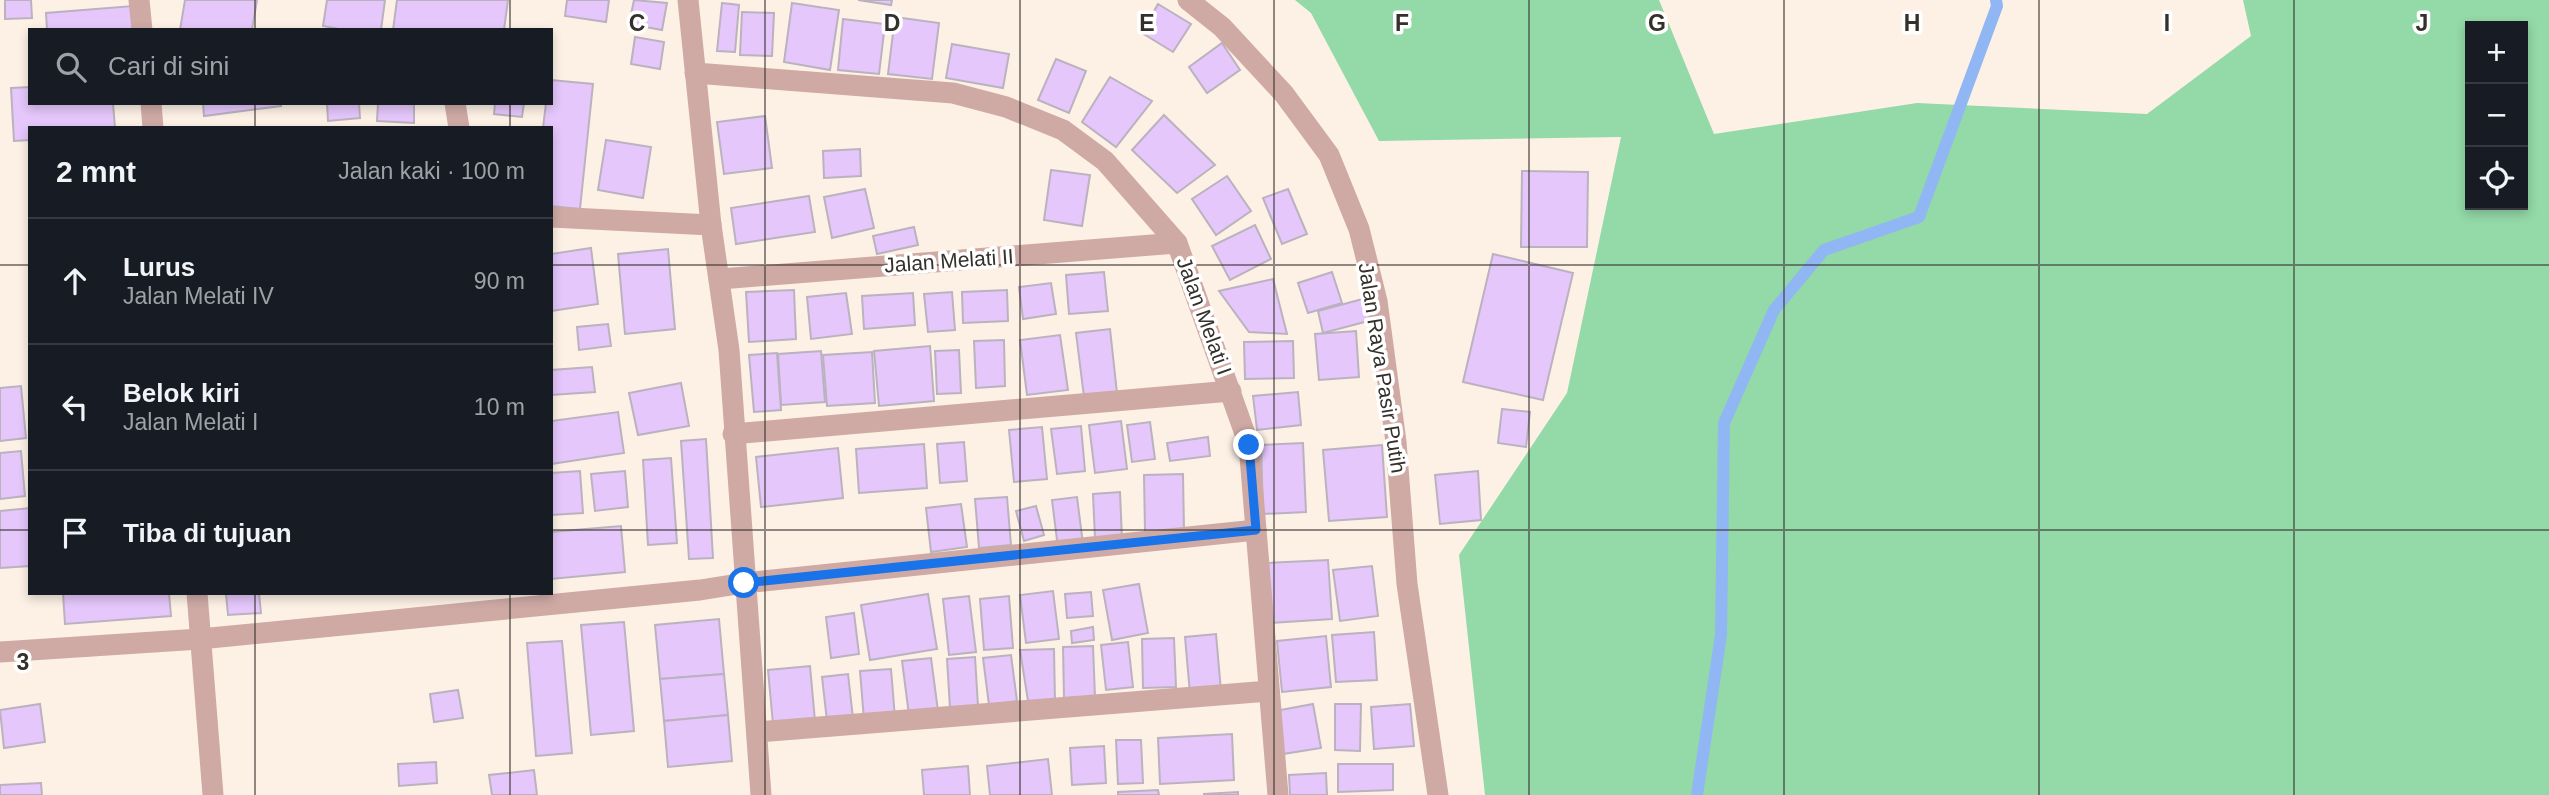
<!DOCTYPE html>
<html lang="id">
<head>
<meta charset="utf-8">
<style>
	body { margin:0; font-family:Arial,sans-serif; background:#242831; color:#f1f3f6 }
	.controls { position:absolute; right:21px; top:21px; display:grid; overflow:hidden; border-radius:0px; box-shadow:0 4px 10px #0003 }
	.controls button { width:63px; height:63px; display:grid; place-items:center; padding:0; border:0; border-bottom:2px solid #363941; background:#171b24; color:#f1f3f6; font:35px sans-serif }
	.stop { position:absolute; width:21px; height:21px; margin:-16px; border:5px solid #1a73e8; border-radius:50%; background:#fff }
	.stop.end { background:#1a73e8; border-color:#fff; box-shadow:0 2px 7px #0008 }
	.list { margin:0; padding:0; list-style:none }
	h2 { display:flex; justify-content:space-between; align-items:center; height:91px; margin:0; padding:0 28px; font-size:30px }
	h2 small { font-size:23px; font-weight:400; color:#9ea1a6 }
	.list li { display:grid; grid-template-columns:46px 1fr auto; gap:21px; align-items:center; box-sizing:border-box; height:126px; padding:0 28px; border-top:2px solid #363941 }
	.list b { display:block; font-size:26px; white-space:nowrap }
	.list p { margin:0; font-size:23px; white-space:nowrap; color:#9ea1a6 }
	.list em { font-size:23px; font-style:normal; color:#9ea1a6 }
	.icon { flex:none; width:38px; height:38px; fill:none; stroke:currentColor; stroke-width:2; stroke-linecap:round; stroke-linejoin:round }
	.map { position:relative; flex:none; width:2549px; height:795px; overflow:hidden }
	.search { position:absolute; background:#171b24; box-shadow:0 4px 10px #0003; left:28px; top:28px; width:525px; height:77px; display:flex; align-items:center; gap:18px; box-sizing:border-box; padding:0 24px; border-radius:0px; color:#9ea1a6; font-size:26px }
	.panel { position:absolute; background:#171b24; box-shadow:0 4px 10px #0003; left:28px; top:126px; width:525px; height:469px; border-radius:0px }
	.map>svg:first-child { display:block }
	.green { fill:#94d9a8; fill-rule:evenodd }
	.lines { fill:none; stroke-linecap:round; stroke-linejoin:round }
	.stream { stroke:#91b6f4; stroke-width:12 }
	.building { fill:#e5c7fb; stroke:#bab2bf; stroke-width:2 }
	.minor { stroke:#cfaaa5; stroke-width:21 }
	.tertiary { stroke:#cfaaa5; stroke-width:21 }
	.route { stroke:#1a73e8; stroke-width:9 }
	.grid { fill:none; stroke:#34302b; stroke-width:2; stroke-opacity:0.55 }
	.labels { text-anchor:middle; stroke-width:7; stroke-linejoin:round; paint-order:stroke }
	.street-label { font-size:21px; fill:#34302b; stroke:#fff }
	.grid-label { font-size:23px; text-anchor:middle; font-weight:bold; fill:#34302b; stroke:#fff; stroke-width:7; stroke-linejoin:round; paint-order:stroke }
</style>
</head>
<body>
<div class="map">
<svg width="2549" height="795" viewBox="0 0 2549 795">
	<rect width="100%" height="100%" fill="#fdf1e5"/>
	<!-- green -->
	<path class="green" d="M 1295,0 L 1659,0 L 1714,134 L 1917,103 L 2147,114 L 2251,36 L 2243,0 L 2549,0 L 2549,795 L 1485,795 L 1459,555 L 1567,393 L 1621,137 L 1379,141 L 1311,13 ZM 2523,26 L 2523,205 L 2470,205 L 2470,26 Z"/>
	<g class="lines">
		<!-- stream -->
		<polyline class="stream" points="1697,795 1721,635 1724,423 1774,310 1824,250 1919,217 1997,6 1996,0"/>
	</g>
	<!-- building -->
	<g class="building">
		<polygon points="5,0 31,0 32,18 5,19"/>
		<polygon points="185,0 257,0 252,30 180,30"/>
		<polygon points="327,0 385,0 381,30 344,30 323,26"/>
		<polygon points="397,0 508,0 504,30 393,30"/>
		<polygon points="567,0 609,0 606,22 565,16"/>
		<polygon points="634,0 667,3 662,30 629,24"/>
		<polygon points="858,0 892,0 891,5"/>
		<polygon points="722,3 739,5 735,52 717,51"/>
		<polygon points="792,3 839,10 830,70 784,62"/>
		<polygon points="1158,4 1191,24 1173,52 1142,33"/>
		<polygon points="133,6 135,30 47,30 46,13"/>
		<polygon points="742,12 774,13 772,56 740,55"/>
		<polygon points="895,17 939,23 932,79 888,74"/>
		<polygon points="843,19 885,24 879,74 838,70"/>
		<polygon points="635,37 664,42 660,69 631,64"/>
		<polygon points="1222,43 1240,70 1207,93 1189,67"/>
		<polygon points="952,44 1009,54 1003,88 946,78"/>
		<polygon points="1056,59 1086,71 1069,113 1038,100"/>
		<polygon points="1110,77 1152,101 1116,147 1082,122"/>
		<polygon points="551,80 593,84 580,209 551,206 551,128 543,128 546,103 551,103"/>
		<polygon points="30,87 30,103 113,103 115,128 30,128 30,140 14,141 11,88"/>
		<polygon points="203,103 281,103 281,106 204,116"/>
		<polygon points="327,103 359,103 360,118 328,121"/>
		<polygon points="378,103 414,103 414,123 377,121"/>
		<polygon points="495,103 524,103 522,117 494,114"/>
		<polygon points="1164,115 1215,165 1177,193 1132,150"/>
		<polygon points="765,116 772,168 724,174 717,122"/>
		<polygon points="606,140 651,147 643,198 598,190"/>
		<polygon points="860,149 861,176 824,178 823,151"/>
		<polygon points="1051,170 1090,175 1082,226 1044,220"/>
		<polygon points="1522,171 1588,172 1587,247 1521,247"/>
		<polygon points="1227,176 1251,211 1216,235 1192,199"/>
		<polygon points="865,189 874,228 832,238 824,197"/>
		<polygon points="1288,189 1307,234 1282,244 1263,198"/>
		<polygon points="809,196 815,232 736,244 731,208"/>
		<polygon points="1255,225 1271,259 1230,280 1212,246"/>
		<polygon points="914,227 918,245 877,254 873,236"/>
		<polygon points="591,248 598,304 551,311 551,254"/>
		<polygon points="668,249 675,329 625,334 618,254"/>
		<polygon points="1493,254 1573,273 1543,400 1463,382"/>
		<polygon points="1104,272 1108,311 1069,314 1066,275"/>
		<polygon points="1332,272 1342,303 1308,313 1298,283"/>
		<polygon points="1273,279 1287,334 1249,332 1219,291"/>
		<polygon points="1051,283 1056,314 1023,319 1019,287"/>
		<polygon points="794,290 796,339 749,342 746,292"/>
		<polygon points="1007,290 1008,321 963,323 962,292"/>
		<polygon points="952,292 955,330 928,332 924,294"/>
		<polygon points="846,293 852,334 811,339 807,297"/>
		<polygon points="913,293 915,325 864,329 862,296"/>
		<polygon points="1370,297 1376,319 1323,333 1318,311"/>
		<polygon points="608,324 611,346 579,350 577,327"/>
		<polygon points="1110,329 1117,393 1084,397 1076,333"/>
		<polygon points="1356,331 1359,377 1319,380 1315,334"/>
		<polygon points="1060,335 1068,390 1027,395 1020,340"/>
		<polygon points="1004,340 1005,386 976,388 974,341"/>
		<polygon points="1293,341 1294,378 1245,379 1244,342"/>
		<polygon points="930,346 934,401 879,406 874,351"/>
		<polygon points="959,350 961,393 937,394 935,351"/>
		<polygon points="821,351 825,402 781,405 778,354"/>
		<polygon points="872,352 875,403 827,406 823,355"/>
		<polygon points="777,353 781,410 754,412 749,355"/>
		<polygon points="592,367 595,392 551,395 551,370"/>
		<polygon points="681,383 689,426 638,435 629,393"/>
		<polygon points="21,386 26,438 0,441 0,388"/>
		<polygon points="1298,392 1301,425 1257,430 1253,396"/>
		<polygon points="1502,409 1530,412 1526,447 1498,443"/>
		<polygon points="618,412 624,453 551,464 551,421"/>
		<polygon points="1121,421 1127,469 1095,473 1089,425"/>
		<polygon points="1150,422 1155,459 1132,462 1127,425"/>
		<polygon points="1081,426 1085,471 1057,474 1051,429"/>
		<polygon points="1042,427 1047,479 1014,482 1009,430"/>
		<polygon points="1208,437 1210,456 1170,461 1167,443"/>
		<polygon points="706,439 713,558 689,559 681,441"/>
		<polygon points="964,442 967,481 940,483 937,444"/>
		<polygon points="1303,443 1306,512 1263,514 1261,445"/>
		<polygon points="924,444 927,488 859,493 856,449"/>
		<polygon points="1382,445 1387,517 1329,521 1323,450"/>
		<polygon points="838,448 843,498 761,507 756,457"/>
		<polygon points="21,451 25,496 0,499 0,453"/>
		<polygon points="671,458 677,543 648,545 643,460"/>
		<polygon points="580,471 583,513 551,515 551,473"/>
		<polygon points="625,471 628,507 595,511 591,474"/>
		<polygon points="1478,471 1481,520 1440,524 1435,475"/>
		<polygon points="1183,474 1184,531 1145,532 1144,475"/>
		<polygon points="1120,492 1122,539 1095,539 1093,494"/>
		<polygon points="1007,497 1011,545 979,548 975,499"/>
		<polygon points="1077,497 1083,544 1058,548 1052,500"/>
		<polygon points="961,504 967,547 931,552 926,508"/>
		<polygon points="1036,506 1044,535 1024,541 1016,511"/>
		<polygon points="30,508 30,566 0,568 0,511"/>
		<polygon points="621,526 625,572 551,579 551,532"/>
		<polygon points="1328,560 1332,619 1269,623 1266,563"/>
		<polygon points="1372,566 1378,616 1340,621 1333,570"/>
		<polygon points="1139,584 1148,633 1112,640 1103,590"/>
		<polygon points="1053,591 1059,639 1026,643 1020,595"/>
		<polygon points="1091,592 1093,616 1067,618 1065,594"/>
		<polygon points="63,593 169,593 171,616 65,624"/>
		<polygon points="259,593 261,613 228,615 226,594"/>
		<polygon points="928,594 937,649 870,660 861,605"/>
		<polygon points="969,596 976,652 949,655 943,599"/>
		<polygon points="1009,596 1013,648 984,650 980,599"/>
		<polygon points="854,613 859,654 831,658 826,617"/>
		<polygon points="719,619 724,674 660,679 655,625"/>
		<polygon points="624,622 634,731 591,735 581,625"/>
		<polygon points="1093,627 1094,640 1072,643 1071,631"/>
		<polygon points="1374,632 1377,680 1336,682 1332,635"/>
		<polygon points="1216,634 1221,691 1190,694 1185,637"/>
		<polygon points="1326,636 1331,687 1282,692 1277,641"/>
		<polygon points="1174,638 1176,687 1143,688 1142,639"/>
		<polygon points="562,641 572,753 536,756 527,643"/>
		<polygon points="1128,642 1133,687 1106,690 1101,645"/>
		<polygon points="1093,646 1095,697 1064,698 1063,647"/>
		<polygon points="1054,649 1055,701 1028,701 1020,650"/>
		<polygon points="1011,655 1017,701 989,705 983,658"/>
		<polygon points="975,657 978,706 950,708 947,659"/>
		<polygon points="931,658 938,711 909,715 902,661"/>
		<polygon points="810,666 815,721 773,724 768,670"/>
		<polygon points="891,669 895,718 864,720 860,671"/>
		<polygon points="724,674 728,715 664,721 660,679"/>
		<polygon points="848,674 853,718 827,721 822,677"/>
		<polygon points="458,690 463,718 434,722 430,694"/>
		<polygon points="40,704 45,742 4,748 0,710"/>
		<polygon points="1313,704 1321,748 1283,754 1275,711"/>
		<polygon points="1335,704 1361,704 1360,751 1335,750"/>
		<polygon points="1410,704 1414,746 1374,749 1371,707"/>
		<polygon points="728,715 732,761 668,767 664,721"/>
		<polygon points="1232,734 1234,780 1160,784 1158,738"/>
		<polygon points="1116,740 1141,740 1143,783 1118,784"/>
		<polygon points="1104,746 1106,783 1072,785 1070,748"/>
		<polygon points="1048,759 1052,795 990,795 987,766"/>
		<polygon points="436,762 437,783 399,786 398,764"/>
		<polygon points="1338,764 1393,764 1393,790 1338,792"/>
		<polygon points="968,766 970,795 924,795 922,770"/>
		<polygon points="534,770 537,795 492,795 489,775"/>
		<polygon points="1326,773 1327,795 1290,795 1289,775"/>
		<polygon points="41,783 42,795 0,795 0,785"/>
		<polygon points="1158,790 1159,795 1118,795 1118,792"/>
		<polygon points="1238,792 1238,795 1204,795 1204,794"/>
	</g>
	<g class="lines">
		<!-- minor -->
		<g class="minor">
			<polyline points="139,0 142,30"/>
			<polyline points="688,0 711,225 729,350 761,795"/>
			<polyline points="695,73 953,93 1006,107 1063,130 1105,161 1177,243 1249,445 1278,795"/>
			<polyline points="151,103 153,128"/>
			<polyline points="455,103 459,128"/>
			<polyline points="551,217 711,225"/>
			<polyline points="720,279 1177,243"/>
			<polyline points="733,434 1231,391"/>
			<polyline points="197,593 213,795"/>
			<polyline points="0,652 200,639 700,590 744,583 1256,530"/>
			<polyline points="757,732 1269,691"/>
		</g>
		<!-- tertiary -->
		<polyline class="tertiary" points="1188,0 1222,27 1284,94 1329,155 1359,229 1377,301 1396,442 1407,584 1438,795"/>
	</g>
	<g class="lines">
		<!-- route -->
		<polyline class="route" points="744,583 1256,530 1249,445"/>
	</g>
	<!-- grid -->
	<path class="grid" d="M 255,0 L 255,30M 510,0 L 510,30M 765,0 L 765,795M 1020,0 L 1020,795M 1274,0 L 1274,795M 1529,0 L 1529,795M 1784,0 L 1784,795M 2039,0 L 2039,795M 2294,0 L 2294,795M 255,103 L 255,128M 510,103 L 510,128M 0,265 L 30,265M 551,265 L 2549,265M 0,530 L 30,530M 551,530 L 2549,530M 255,593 L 255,795M 510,593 L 510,795"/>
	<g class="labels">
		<!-- street labels -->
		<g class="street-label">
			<text transform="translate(949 261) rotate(-4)" y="7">Jalan Melati II</text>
			<text transform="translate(1204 316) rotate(70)" y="7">Jalan Melati I</text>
			<text transform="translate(1382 368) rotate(81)" y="7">Jalan Raya Pasir Putih</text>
		</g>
	</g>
	<g class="grid-label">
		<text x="637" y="31">C</text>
		<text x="892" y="31">D</text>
		<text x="1147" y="31">E</text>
		<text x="1402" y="31">F</text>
		<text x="1657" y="31">G</text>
		<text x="1912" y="31">H</text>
		<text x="2167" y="31">I</text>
		<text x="2422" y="31">J</text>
		<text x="23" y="670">3</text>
	</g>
</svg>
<div class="controls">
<button>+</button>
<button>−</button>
<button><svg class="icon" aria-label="locate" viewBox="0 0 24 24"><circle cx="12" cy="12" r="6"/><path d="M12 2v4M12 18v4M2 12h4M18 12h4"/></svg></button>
</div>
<div class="stop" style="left:744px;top:583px"></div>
<div class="stop end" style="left:1249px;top:445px"></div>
<div class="search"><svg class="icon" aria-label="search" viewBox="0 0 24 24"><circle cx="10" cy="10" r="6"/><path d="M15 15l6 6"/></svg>Cari di sini</div>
<section class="panel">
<h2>2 mnt<small>Jalan kaki · 100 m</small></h2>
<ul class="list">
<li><svg class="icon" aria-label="ahead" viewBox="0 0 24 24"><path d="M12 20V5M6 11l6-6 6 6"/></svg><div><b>Lurus</b><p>Jalan Melati IV</p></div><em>90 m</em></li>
<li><svg class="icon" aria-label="left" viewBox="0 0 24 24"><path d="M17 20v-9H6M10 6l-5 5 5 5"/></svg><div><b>Belok kiri</b><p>Jalan Melati I</p></div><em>10 m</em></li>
<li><svg class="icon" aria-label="arrive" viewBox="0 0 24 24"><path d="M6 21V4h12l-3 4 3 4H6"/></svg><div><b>Tiba di tujuan</b></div></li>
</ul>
</section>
</div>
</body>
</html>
